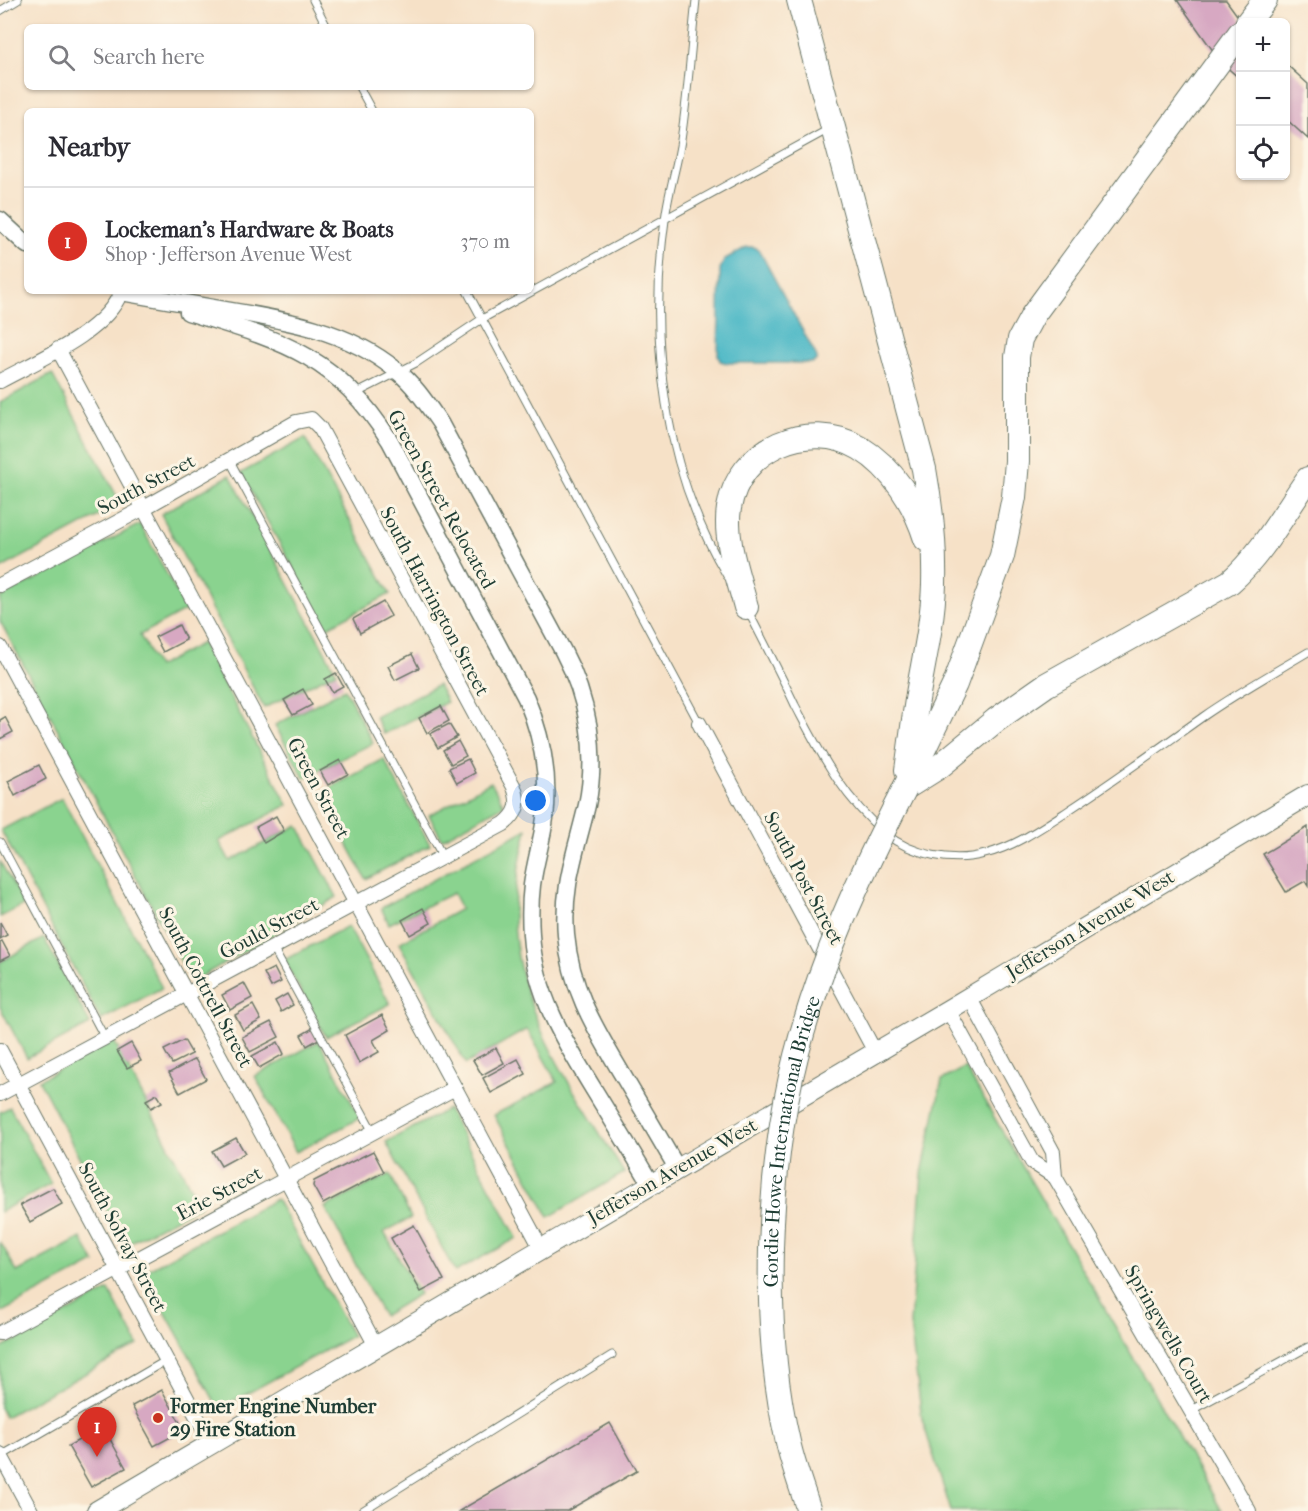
<!DOCTYPE html>
<html lang="en">
<head>
<meta charset="utf-8">
<style>
	body { margin:0; font-family:"IM FELL French Canon",serif; background:#f7f7f7; color:#2b2b33 }
	.controls { position:absolute; right:18px; top:18px; display:grid; overflow:hidden; border-radius:9px; box-shadow:0 2px 4px #0004 }
	.controls button { width:54px; height:54px; display:grid; place-items:center; padding:0; border:0; border-bottom:2px solid #e1e1e2; background:#fff; color:#2b2b33; font:30px sans-serif }
	.you { position:absolute; left:536px; top:801px; width:21px; height:21px; margin:-15px; border:4px solid #fff; border-radius:50%; background:#1a73e8; box-shadow:0 0 0 9px #1a73e833 }
	.badge { display:grid; place-items:center; width:39px; height:39px; border-radius:50%; background:#d93025; color:#fff; font-size:20px; font-weight:700 }
	.pin { position:absolute; translate:-50% -50px; filter:drop-shadow(0 2px 3px #0008) }
	.pin::after { content:''; position:absolute; top:32px; width:21px; height:18px; background:inherit; clip-path:polygon(0 0,100% 0,50% 100%) }
	.list { margin:0; padding:0; list-style:none }
	h2 { display:flex; justify-content:space-between; align-items:center; height:78px; margin:0; padding:0 24px; font-size:26px }
	h2 small { font-size:20px; font-weight:400; color:#7c7c81 }
	.list li { display:grid; grid-template-columns:39px 1fr auto; gap:18px; align-items:center; box-sizing:border-box; height:108px; padding:0 24px; border-top:2px solid #e1e1e2 }
	.list b { display:block; font-size:22px; white-space:nowrap }
	.list p { margin:0; font-size:20px; white-space:nowrap; color:#7c7c81 }
	.list em { font-size:20px; font-style:normal; color:#7c7c81 }
	.icon { flex:none; width:33px; height:33px; fill:none; stroke:currentColor; stroke-width:2; stroke-linecap:round; stroke-linejoin:round }
	.map { position:relative; flex:none; width:1308px; height:1511px; overflow:hidden }
	.search { position:absolute; background:#fff; box-shadow:0 2px 4px #0004; left:24px; top:24px; width:510px; height:66px; display:flex; align-items:center; gap:15px; box-sizing:border-box; padding:0 21px; border-radius:9px; color:#7c7c81; font-size:22px }
	.panel { position:absolute; background:#fff; box-shadow:0 2px 4px #0004; left:24px; top:108px; width:510px; height:186px; border-radius:9px }
	.map>svg:first-child { display:block }
	.green { fill:#8ad38f; stroke:#548862; stroke-width:1.5 }
	.water { fill:#4bb8c6; stroke:#357a7d; stroke-width:1.5 }
	.building { fill:#d7a8c2 }
	.lines { fill:none; stroke-linecap:round; stroke-linejoin:round }
	.service-casing { stroke:#6a7667; stroke-width:9 }
	.minor-casing { stroke:#6a7667; stroke-width:16 }
	.tertiary-casing { stroke:#6a7667; stroke-width:19 }
	.secondary-casing { stroke:#6a7667; stroke-width:22 }
	.motorway-casing { stroke:#6a7667; stroke-width:26 }
	.service { stroke:#fff; stroke-width:7 }
	.minor { stroke:#fff; stroke-width:14 }
	.tertiary { stroke:#fff; stroke-width:16 }
	.secondary { stroke:#fff; stroke-width:20 }
	.motorway { stroke:#fff; stroke-width:24 }
	.motorway-bridge-casing { stroke:#6a7667; stroke-width:26; stroke-linecap:butt }
	.motorway-bridge { stroke:#fff; stroke-width:24 }
	.poi-dot { fill:#c8321e; stroke:#fcf5e5; stroke-width:2 }
	.labels { text-anchor:middle; stroke-width:6; stroke-linejoin:round; paint-order:stroke }
	.street-label { font-size:20px; fill:#1f3d34; stroke:#fcf5e5 }
	.poi-label { font-size:20px; font-weight:bold; fill:#1f3d34; stroke:#fcf5e5; text-anchor:start }
</style>
</head>
<body>
<div class="map">
<svg width="1308" height="1511" viewBox="0 0 1308 1511">
	<rect width="100%" height="100%" fill="#fcf5e5"/>
	<filter id="ink" filterUnits="userSpaceOnUse"><feTurbulence type="fractalNoise" baseFrequency=".0167" numOctaves="2"/><feDisplacementMap in="SourceGraphic" scale="12" xChannelSelector="R" yChannelSelector="G"/><feConvolveMatrix kernelMatrix="1 2 1 2 8 2 1 2 1" color-interpolation-filters="sRGB"/></filter>
	<filter id="wash" filterUnits="userSpaceOnUse"><feTurbulence type="fractalNoise" baseFrequency=".008" numOctaves="4" result="noise"/><feDisplacementMap in="SourceGraphic" scale="24" xChannelSelector="R" yChannelSelector="G"/><feGaussianBlur stdDeviation="1.35" result="paint"/><feColorMatrix in="noise" values="0 0 0 0 0 0 0 0 0 0 0 0 0 0 0 0 0 1.4 0 .05"/><feComposite in="paint" operator="in"/></filter>
	<g filter="url(#wash)">
		<rect width="100%" height="100%" fill="#f6e1c7"/>
		<!-- green -->
		<g class="green">
			<polygon points="52,374 121,504 0,569 0,402"/>
			<polygon points="305,438 390,594 326,628 241,473"/>
			<polygon points="230,475 336,672 264,708 161,514"/>
			<polygon points="140,524 186,610 140,635 157,667 202,643 288,805 219,841 230,861 298,825 337,897 192,982 0,621 0,598"/>
			<polygon points="438,685 447,702 384,734 375,717"/>
			<polygon points="345,689 373,743 304,778 275,725"/>
			<polygon points="384,759 430,845 366,879 320,793"/>
			<polygon points="491,782 504,805 442,839 429,815"/>
			<polygon points="62,798 162,988 101,1020 1,830"/>
			<path d="M 527,829 C 521,856 515,883 514,911 C 513,1012 575,1090 624,1173 L 549,1217 L 494,1115 L 557,1082 L 527,1029 L 466,1064 L 399,943 L 461,909 L 453,893 L 389,924 L 381,908 Z"/>
			<polygon points="0,861 24,905 0,917"/>
			<polygon points="348,926 390,1004 326,1037 284,960"/>
			<polygon points="44,938 90,1024 27,1058 0,1007 0,962"/>
			<polygon points="114,1041 200,1206 125,1245 39,1080"/>
			<polygon points="319,1041 360,1118 296,1152 255,1076"/>
			<polygon points="965,1067 1222,1511 951,1511 922,1419 910,1324 922,1173 942,1080"/>
			<polygon points="10,1107 51,1184 0,1212 0,1112"/>
			<polygon points="448,1109 517,1238 455,1272 386,1142"/>
			<polygon points="390,1174 411,1218 384,1232 419,1294 383,1316 325,1207"/>
			<polygon points="276,1199 352,1336 219,1409 143,1272"/>
			<polygon points="81,1238 95,1263 0,1313 0,1241 17,1272"/>
			<polygon points="109,1290 138,1345 5,1417 0,1407 0,1349"/>
		</g>
		<!-- water -->
		<polygon class="water" points="747,247 754,247 759,250 817,357 816,361 812,363 727,363 720,361 718,355 720,269 725,259"/>
		<g id="blocks">
			<!-- building -->
			<g class="building">
				<polygon points="1177,0 1226,0 1242,22 1240,79 1221,62"/>
				<polygon points="1286,64 1308,84 1308,139 1286,119"/>
				<polygon points="383,602 391,616 360,633 353,619"/>
				<polygon points="179,625 186,640 163,652 155,637"/>
				<polygon points="412,654 419,668 395,680 388,666"/>
				<polygon points="336,673 343,686 332,692 325,679"/>
				<polygon points="303,689 312,705 293,715 284,700"/>
				<polygon points="441,706 449,721 427,733 419,718"/>
				<polygon points="5,717 13,732 0,739 0,720"/>
				<polygon points="449,724 457,737 438,748 430,734"/>
				<polygon points="458,741 466,756 451,764 443,750"/>
				<polygon points="468,759 475,773 457,783 449,768"/>
				<polygon points="340,760 348,774 328,785 320,771"/>
				<polygon points="39,765 46,779 15,796 8,781"/>
				<polygon points="276,816 284,831 264,843 256,827"/>
				<polygon points="1308,827 1308,886 1305,881 1286,892 1263,854"/>
				<polygon points="423,908 431,923 410,935 402,920"/>
				<polygon points="0,922 7,935 0,939"/>
				<polygon points="2,941 10,956 0,961 0,943"/>
				<polygon points="274,968 281,982 271,987 264,973"/>
				<polygon points="244,983 252,998 230,1010 222,995"/>
				<polygon points="287,994 293,1005 281,1012 275,1001"/>
				<polygon points="253,1005 261,1020 243,1030 235,1015"/>
				<polygon points="382,1015 390,1030 373,1040 379,1052 359,1063 345,1035"/>
				<polygon points="271,1022 279,1037 250,1052 242,1037"/>
				<polygon points="313,1028 319,1039 307,1046 301,1035"/>
				<polygon points="184,1040 192,1054 172,1064 164,1050"/>
				<polygon points="278,1042 284,1054 259,1068 252,1056"/>
				<polygon points="131,1043 141,1061 127,1068 117,1051"/>
				<polygon points="496,1048 504,1063 482,1075 473,1060"/>
				<polygon points="195,1059 206,1079 180,1093 169,1073"/>
				<polygon points="518,1059 526,1074 491,1093 483,1078"/>
				<polygon points="157,1094 162,1102 151,1108 146,1100"/>
				<polygon points="236,1138 245,1153 221,1166 212,1151"/>
				<polygon points="373,1151 384,1172 323,1204 313,1186 314,1181"/>
				<polygon points="53,1188 62,1204 30,1222 20,1205"/>
				<polygon points="414,1225 444,1280 421,1292 391,1238"/>
				<polygon points="162,1390 184,1430 154,1446 132,1406"/>
				<polygon points="101,1423 126,1468 91,1487 68,1446 92,1433 90,1429"/>
				<polygon points="610,1423 637,1471 567,1511 459,1511"/>
			</g>
		</g>
	</g>
	<g filter="url(#ink)">
		<use href="#blocks" fill-opacity="0" stroke="#6a7667" stroke-width="1.5"/>
		<g class="lines">
			<defs>
				<g id="service">
					<polyline points="313,0 327,27"/>
					<path d="M 696,0 C 691,46 688,94 681,140 C 677,167 668,193 665,220 C 648,341 664,470 727,576"/>
					<polyline points="0,11 18,0"/>
					<polyline points="359,87 372,111"/>
					<polyline points="467,291 699,723"/>
					<polyline points="355,394 416,363 482,319 829,129"/>
					<polyline points="230,461 443,857"/>
					<path d="M 748,611 C 764,642 780,673 795,705 C 821,754 842,797 886,834 C 912,855 953,863 985,854 C 1016,846 1043,827 1069,810 C 1115,780 1159,748 1204,716 C 1237,693 1273,673 1308,652"/>
					<polyline points="0,842 105,1038"/>
					<polyline points="273,948 373,1132"/>
					<polyline points="1190,1411 1308,1347"/>
					<polyline points="1,1456 167,1360"/>
					<polyline points="362,1511 612,1355"/>
				</g>
				<g id="minor">
					<polyline points="58,349 541,1248"/>
					<path d="M 0,381 C 38,360 105,333 121,292"/>
					<path d="M 0,585 L 144,508 L 296,422 L 311,419 L 320,428 L 514,787 C 520,804 518,813 504,824 L 0,1094"/>
					<polyline points="0,647 376,1346"/>
					<polyline points="699,723 875,1052"/>
					<polyline points="969,997 1053,1152 1055,1177 1249,1511"/>
					<polyline points="948,1010 1032,1162 1055,1177"/>
					<polyline points="0,1050 211,1443"/>
					<polyline points="0,1333 455,1088"/>
					<polyline points="0,1454 31,1511"/>
				</g>
				<g id="tertiary">
					<polyline points="0,220 27,245"/>
					<path d="M 121,292 C 156,298 190,304 225,310 C 286,320 347,330 396,370 C 414,384 427,404 440,423 L 563,651 C 588,698 598,753 587,805 C 576,852 562,886 566,935 C 571,990 595,1028 622,1074 C 640,1105 659,1137 677,1168"/>
					<path d="M 188,312 C 282,341 335,354 390,441 L 526,698 C 542,736 550,776 545,818 C 542,841 535,862 532,885 C 530,901 530,919 531,935 C 535,994 564,1041 594,1090 C 613,1121 632,1152 651,1184"/>
				</g>
				<polyline id="secondary" points="97,1511 948,1010 1308,795"/>
				<g id="motorway">
					<path d="M 799,0 L 924,469 C 931,507 935,545 934,584 C 933,619 925,654 919,688 C 914,716 911,743 907,770"/>
					<polyline points="1248,22 1265,0"/>
					<path d="M 746,607 C 738,576 724,540 729,508 C 739,448 808,418 860,448 C 893,468 915,504 926,539"/>
					<polyline points="905,788 955,684 1002,556 1014,497 1017,461 1017,357 1020,339 1033,315 1240,33"/>
					<path d="M 905,788 L 940,766 L 996,720 L 1046,685 L 1230,582 C 1262,554 1284,513 1308,479"/>
				</g>
			</defs>
			<!-- service casing -->
			<use href="#service" class="service-casing"/>
			<!-- minor casing -->
			<use href="#minor" class="minor-casing"/>
			<!-- tertiary casing -->
			<use href="#tertiary" class="tertiary-casing"/>
			<!-- secondary casing -->
			<use href="#secondary" class="secondary-casing"/>
			<!-- motorway casing -->
			<use href="#motorway" class="motorway-casing"/>
			<!-- service -->
			<use href="#service" class="service"/>
			<!-- minor -->
			<use href="#minor" class="minor"/>
			<!-- tertiary -->
			<use href="#tertiary" class="tertiary"/>
			<!-- secondary -->
			<use href="#secondary" class="secondary"/>
			<!-- motorway -->
			<use href="#motorway" class="motorway"/>
			<defs>
				<g id="motorway-bridge">
					<path id="s1" d="M 809,1511 C 802,1488 793,1465 788,1442 C 761,1327 767,1170 796,1056 C 820,962 861,873 905,788"/>
				</g>
			</defs>
			<!-- motorway-bridge casing -->
			<use href="#motorway-bridge" class="motorway-bridge-casing"/>
			<!-- motorway-bridge -->
			<use href="#motorway-bridge" class="motorway-bridge"/>
		</g>
	</g>
	<!-- markers -->
	<circle class="poi-dot" cx="158" cy="1418" r="6"/>
	<g class="labels">
		<!-- street labels -->
		<g class="street-label">
			<text transform="translate(146 484) rotate(-28)" y="7">South Street</text>
			<text transform="translate(442 499) rotate(61)" y="7">Green Street Relocated</text>
			<text transform="translate(435 601) rotate(62)" y="7">South Harrington Street</text>
			<text transform="translate(319 788) rotate(62)" y="7">Green Street</text>
			<text transform="translate(804 878) rotate(62)" y="7">South Post Street</text>
			<text transform="translate(1090 924) rotate(-31)" y="7">Jefferson Avenue West</text>
			<text transform="translate(269 928) rotate(-28)" y="7">Gould Street</text>
			<text transform="translate(206 987) rotate(62)" y="7">South Cottrell Street</text>
			<text dy="7" stroke="none"><textPath href="#s1" startOffset="376">Gordie Howe International Bridge</textPath></text>
			<text transform="translate(672 1171) rotate(-30)" y="7">Jefferson Avenue West</text>
			<text transform="translate(219 1193) rotate(-28)" y="7">Erie Street</text>
			<text transform="translate(123 1237) rotate(62)" y="7">South Solvay Street</text>
			<text transform="translate(1169 1334) rotate(60)" y="7">Springwells Court</text>
		</g>
		<!-- poi labels -->
		<g class="poi-label">
			<text x="170" y="1413">Former Engine Number<tspan x="170" dy="23">29 Fire Station</tspan></text>
		</g>
	</g>
</svg>
<div class="controls">
<button>+</button>
<button>−</button>
<button><svg class="icon" aria-label="locate" viewBox="0 0 24 24"><circle cx="12" cy="12" r="6"/><path d="M12 2v4M12 18v4M2 12h4M18 12h4"/></svg></button>
</div>
<div class="you"></div>
<div class="pin badge" style="left:97px;top:1457px">1</div>
<div class="search"><svg class="icon" aria-label="search" viewBox="0 0 24 24"><circle cx="10" cy="10" r="6"/><path d="M15 15l6 6"/></svg>Search here</div>
<section class="panel">
<h2>Nearby<small></small></h2>
<ul class="list">
<li><span class="badge">1</span><div><b>Lockeman's Hardware &amp; Boats</b><p>Shop · Jefferson Avenue West</p></div><em>370 m</em></li>
</ul>
</section>
</div>
</body>
</html>
